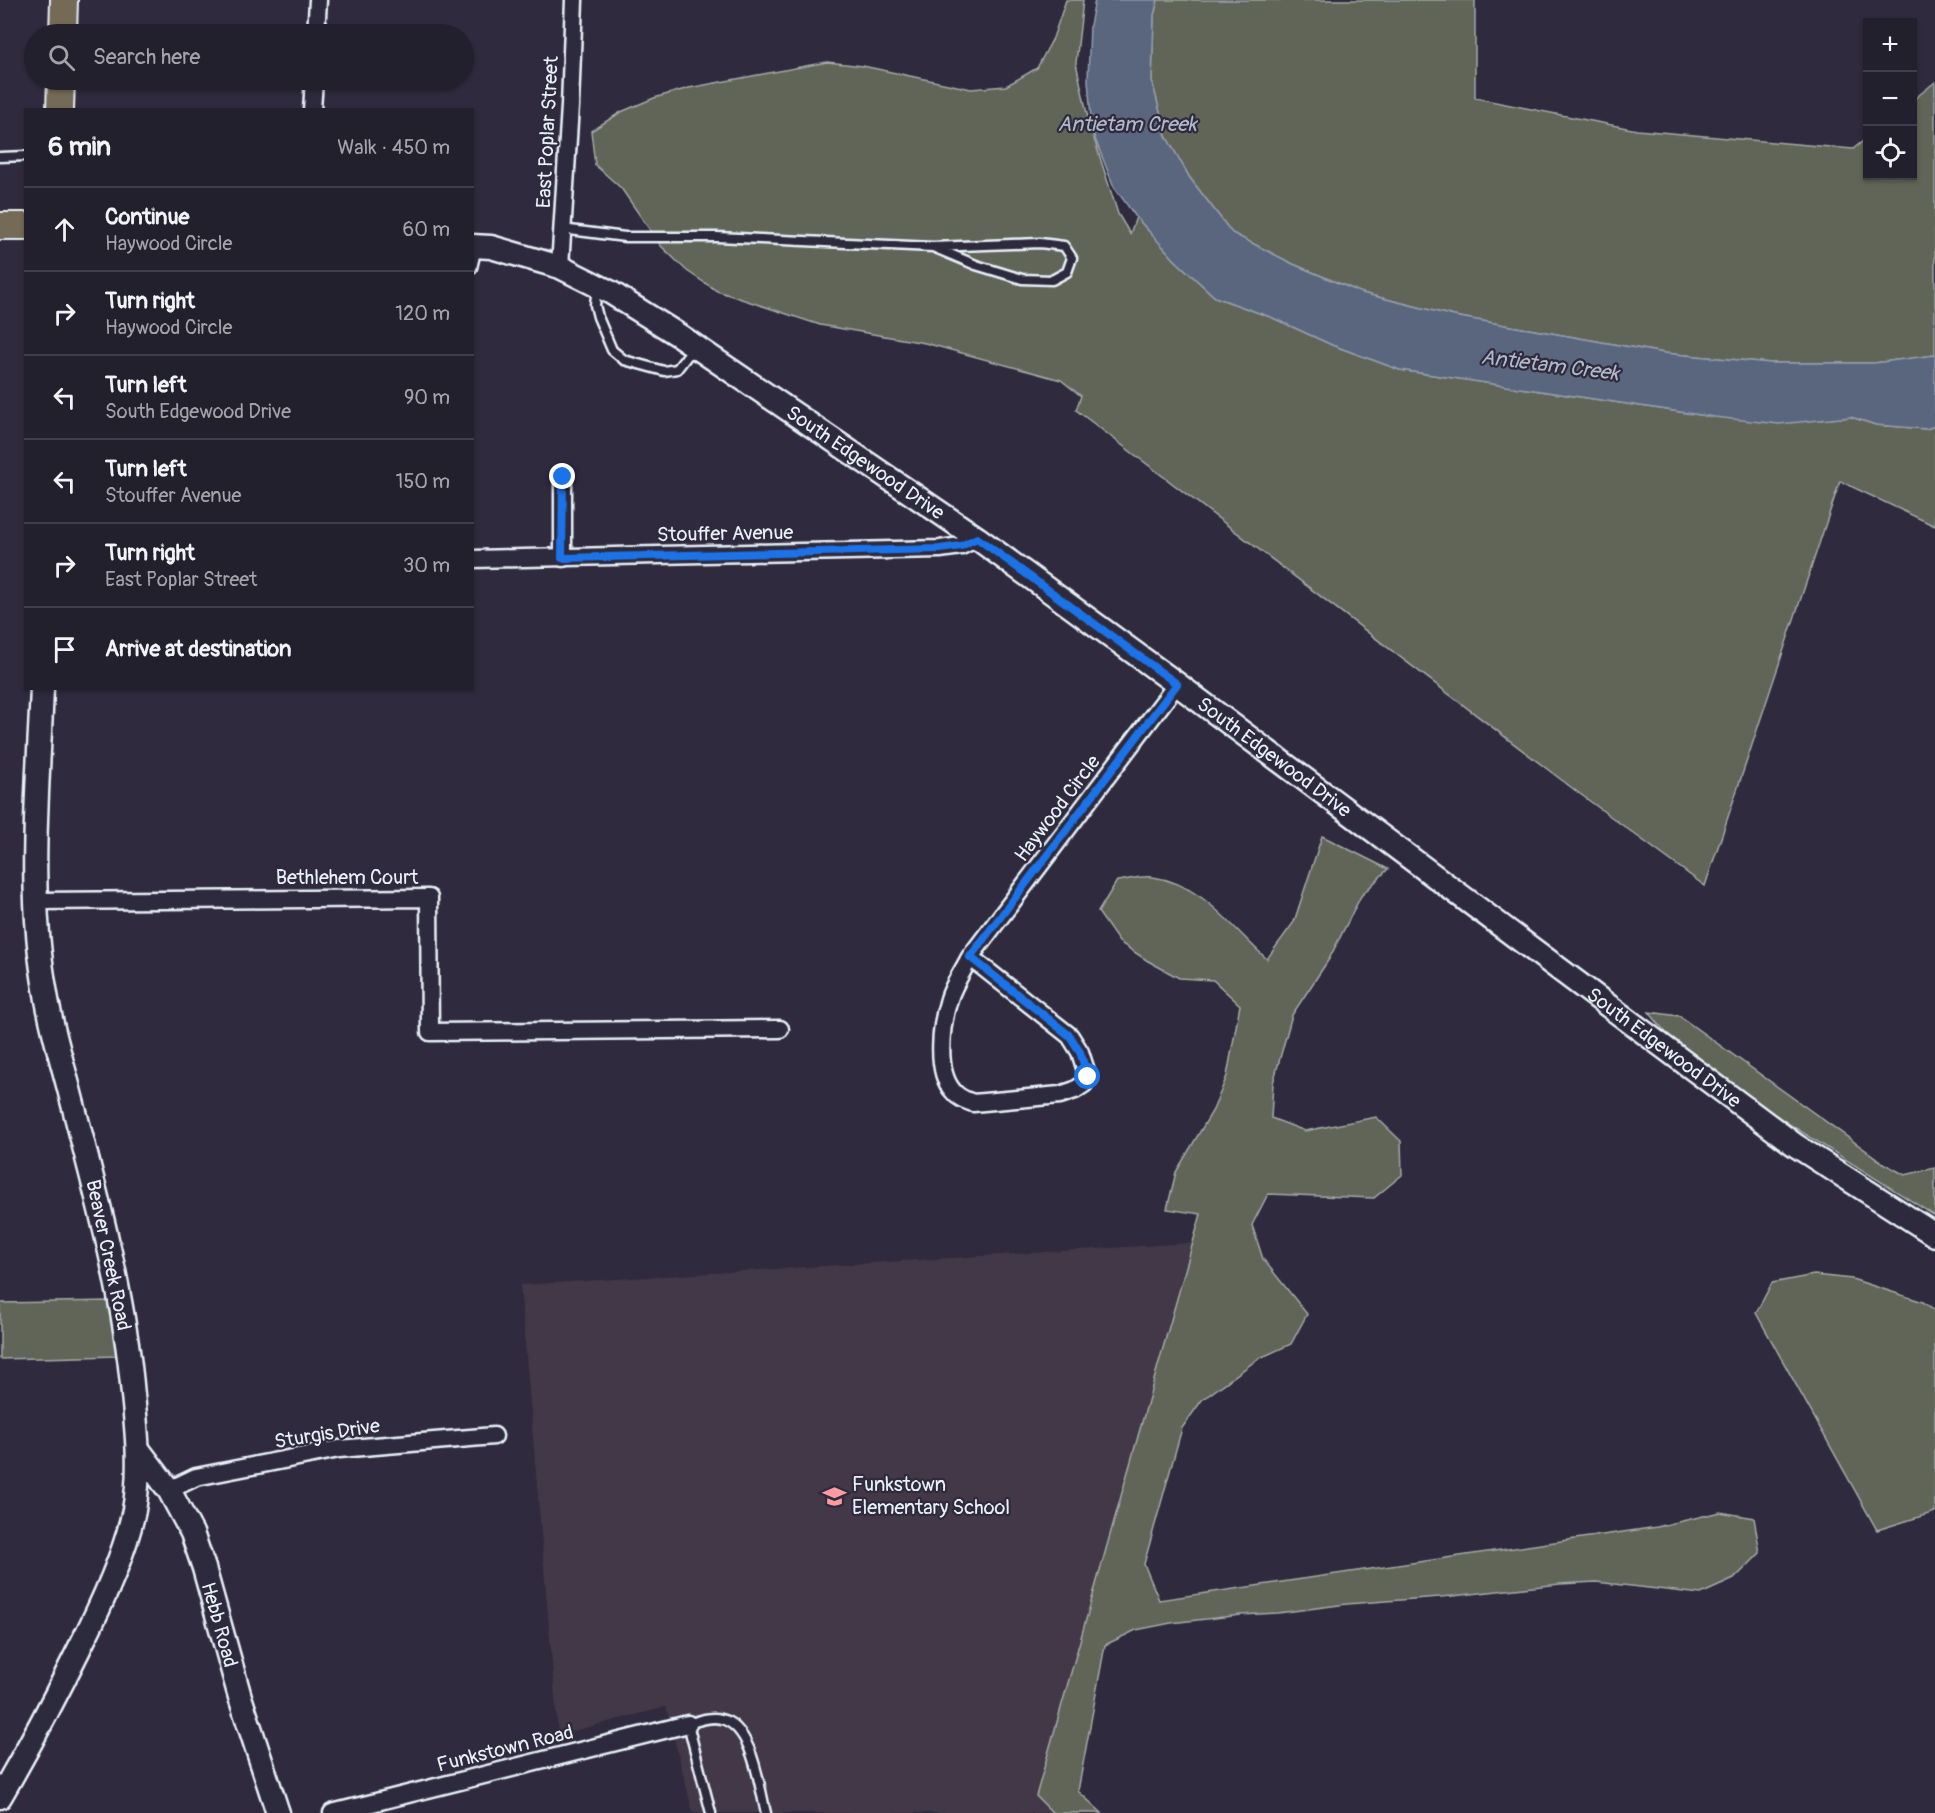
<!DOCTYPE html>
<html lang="en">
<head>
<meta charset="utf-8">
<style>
	body { margin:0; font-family:Pangolin,sans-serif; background:#2f2d3a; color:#f1f3f6 }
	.controls { position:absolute; right:18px; top:18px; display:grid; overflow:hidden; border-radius:0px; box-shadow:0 2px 4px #0004 }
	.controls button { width:54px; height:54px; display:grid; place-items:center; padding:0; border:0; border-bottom:2px solid #403e4a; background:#23202e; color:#f1f3f6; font:30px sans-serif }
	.stop { position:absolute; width:18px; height:18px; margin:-14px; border:4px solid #1a73e8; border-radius:50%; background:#fff }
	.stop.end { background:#1a73e8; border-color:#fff; box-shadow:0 2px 6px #0008 }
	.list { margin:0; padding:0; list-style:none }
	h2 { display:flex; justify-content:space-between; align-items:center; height:78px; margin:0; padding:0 24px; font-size:26px }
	h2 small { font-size:20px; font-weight:400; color:#a3a3aa }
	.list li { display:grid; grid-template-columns:39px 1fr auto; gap:18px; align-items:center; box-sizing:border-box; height:84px; padding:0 24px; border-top:2px solid #403e4a }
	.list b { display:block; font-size:22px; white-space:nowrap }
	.list p { margin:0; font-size:20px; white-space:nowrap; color:#a3a3aa }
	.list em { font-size:20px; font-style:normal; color:#a3a3aa }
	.icon { flex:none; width:33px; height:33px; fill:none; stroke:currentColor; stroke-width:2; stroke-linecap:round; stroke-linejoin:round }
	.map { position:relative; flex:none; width:1935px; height:1813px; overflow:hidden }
	.search { position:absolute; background:#23202e; box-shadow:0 2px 4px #0004; left:24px; top:24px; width:450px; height:66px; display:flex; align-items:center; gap:15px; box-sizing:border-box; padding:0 21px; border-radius:33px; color:#a3a3aa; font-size:22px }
	.panel { position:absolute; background:#23202e; box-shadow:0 2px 4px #0004; left:24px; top:108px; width:450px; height:582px; border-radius:0px }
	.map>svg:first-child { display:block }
	.built { fill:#423846 }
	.green { fill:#606558; stroke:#a4aba8; stroke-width:1.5 }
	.water { fill:#5a667e; stroke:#939eaf; stroke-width:1.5 }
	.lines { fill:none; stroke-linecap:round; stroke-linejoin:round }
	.lane-casing { stroke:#e8f1f8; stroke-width:13 }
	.street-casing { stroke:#e8f1f8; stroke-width:21 }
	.secondary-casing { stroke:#e8f1f8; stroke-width:27 }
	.primary-casing { stroke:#e8f1f8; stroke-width:30 }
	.lane { stroke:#2f2a3d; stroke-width:8 }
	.street { stroke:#2f2a3d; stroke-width:16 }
	.secondary { stroke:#2f2a3d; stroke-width:22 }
	.primary { stroke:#756a55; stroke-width:26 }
	.route { stroke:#1a73e8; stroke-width:8 }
	.labels { text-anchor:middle; stroke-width:4.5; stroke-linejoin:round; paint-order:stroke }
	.street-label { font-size:20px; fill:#e8f1f8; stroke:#2f2a3d }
	.poi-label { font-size:20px; fill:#e8f1f8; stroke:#2f2a3d; text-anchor:start }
	.water-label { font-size:21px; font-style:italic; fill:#afb9c7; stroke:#2f2a3d }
</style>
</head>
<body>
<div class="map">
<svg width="1935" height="1813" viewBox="0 0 1935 1813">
	<rect width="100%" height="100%" fill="#2f2a3d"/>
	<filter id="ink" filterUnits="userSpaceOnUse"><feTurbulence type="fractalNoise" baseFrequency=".0167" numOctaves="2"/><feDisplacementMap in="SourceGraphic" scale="12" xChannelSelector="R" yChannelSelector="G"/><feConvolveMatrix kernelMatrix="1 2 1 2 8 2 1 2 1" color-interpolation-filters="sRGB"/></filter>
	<g filter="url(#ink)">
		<!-- built -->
		<polygon class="built" points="1205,1242 1045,1790 1069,1813 693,1813 666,1707 558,1735 520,1285"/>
		<!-- green -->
		<g class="green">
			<polygon points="1066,0 1083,0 1076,63 1089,123 1118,214 1130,234 1136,217 1175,260 1215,297 1273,318 1332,345 1400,370 1714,417 1815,420 1851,417 1876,425 1926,429 1935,426 1935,526 1840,481 1705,886 1576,791 1076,410 1081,396 1061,380 925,343 820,325 717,291 687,271 661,246 621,188 595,165 591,131 621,112 654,98 689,88 827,62 863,66 971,89 1006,86 1037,68 1053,38"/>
			<polygon points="1158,0 1475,0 1475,98 1637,130 1853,149 1867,138 1868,176 1912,176 1913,100 1935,82 1935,355 1874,363 1771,363 1664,353 1454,316 1362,293 1293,264 1232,233 1190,178 1166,136 1152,81 1154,15"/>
			<path d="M 1322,836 L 1388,869 L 1361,896 L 1329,959 L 1292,1015 L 1273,1083 L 1271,1118 L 1305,1131 L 1376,1117 L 1401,1141 L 1402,1175 L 1374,1198 L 1268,1194 L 1252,1225 L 1263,1259 L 1307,1314 L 1291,1344 L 1258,1359 L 1202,1400 L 1182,1428 L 1144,1564 L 1159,1600 L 1657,1527 L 1720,1512 L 1754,1518 L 1760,1553 L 1734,1579 L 1701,1594 L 1596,1582 L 1560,1584 L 1453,1596 L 1347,1604 L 1278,1613 L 1241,1615 L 1171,1623 L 1136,1630 L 1105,1645 L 1078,1791 L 1102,1813 L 1053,1813 L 1036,1796 L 1201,1214 L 1167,1209 L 1176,1172 L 1213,1110 L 1227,1076 L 1240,1005 L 1213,980 L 1179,978 L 1148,961 L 1119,942 L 1098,912 L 1117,881 C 1128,880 1142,875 1153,877 C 1203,884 1232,928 1267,959 L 1294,922 Z"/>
			<polygon points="1649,1012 1679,1016 1885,1164 1905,1175 1935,1168 1935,1216 1688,1060"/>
			<polygon points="1814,1275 1852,1279 1923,1302 1935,1310 1935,1512 1877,1530 1756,1313 1772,1283"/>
			<polygon points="110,1301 119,1356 0,1359 0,1303"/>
		</g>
		<!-- water -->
		<polygon class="water" points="1095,0 1158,0 1154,15 1152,81 1166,136 1190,178 1232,233 1293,264 1362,293 1454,316 1664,353 1771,363 1874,363 1935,355 1935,426 1926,429 1876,425 1851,417 1779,424 1714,417 1400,370 1332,345 1273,318 1215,297 1175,260 1136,217 1114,187 1092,131 1088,80 1090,25"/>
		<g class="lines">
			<defs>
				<g id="lane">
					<polyline points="0,157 26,156"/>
					<polyline points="562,229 625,237 717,237 933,247 976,265 1022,279 1052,280 1067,272 1072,258 1064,246 1040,243 933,247"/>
					<polyline points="472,268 477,247"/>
					<polyline points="597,286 595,305 598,317 612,350 624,360 664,371 677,369 694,347"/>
					<path d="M 711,1813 L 688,1724 C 698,1721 710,1716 721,1719 C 753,1726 759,1786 766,1813"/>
				</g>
				<g id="street">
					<polyline points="316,34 318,0"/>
					<polyline points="312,110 314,80"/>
					<polyline points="560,267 570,106 574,0"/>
					<polyline points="563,558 563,477"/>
					<polyline points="472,559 940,549 961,546 977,538"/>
					<polyline points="35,901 429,898 430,1032 780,1029"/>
					<path d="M 970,957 C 963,971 953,985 949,999 C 941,1024 935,1071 953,1091 C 958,1098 965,1100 973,1103 L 1060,1095 L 1075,1090 L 1084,1084 L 1088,1077 L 1080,1052 L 1070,1036 L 970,957 L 1177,684"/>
					<polyline points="169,1490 196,1477 339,1449 494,1436"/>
					<polyline points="332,1813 688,1724"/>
				</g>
				<g id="secondary">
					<path id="s1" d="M 472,246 L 491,247 L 560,267 L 610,292 L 680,336 L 977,538 L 1177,684 L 1795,1145 L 1935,1235"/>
					<path id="s2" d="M 138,1449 L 169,1490 L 192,1533 L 204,1568 L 240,1697 L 278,1813"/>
					<path d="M 0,1797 C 28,1749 54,1700 79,1649 C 100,1608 125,1555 134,1510 C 141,1472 137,1432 133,1395 C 124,1290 95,1190 69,1089 C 61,1058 51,1026 46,994 C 27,893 38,790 42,688"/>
				</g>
				<g id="primary">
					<polyline points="63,34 64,0"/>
					<polyline points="60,110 61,80"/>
					<polyline points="0,226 26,226"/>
				</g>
			</defs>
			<!-- lane casing -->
			<use href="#lane" class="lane-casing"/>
			<!-- street casing -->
			<use href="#street" class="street-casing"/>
			<!-- secondary casing -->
			<use href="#secondary" class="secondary-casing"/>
			<!-- primary casing -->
			<use href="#primary" class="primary-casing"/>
			<!-- lane -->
			<use href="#lane" class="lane"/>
			<!-- street -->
			<use href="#street" class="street"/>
			<!-- secondary -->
			<use href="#secondary" class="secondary"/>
			<!-- primary -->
			<use href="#primary" class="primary"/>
		</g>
	</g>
	<g class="lines" filter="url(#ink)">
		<!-- route -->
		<polyline class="route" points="563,477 562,558 940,549 961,546 977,538 1177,684 970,957 1070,1036 1080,1052 1088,1077"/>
	</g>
	<!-- icons -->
	<defs>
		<symbol id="school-bare" viewBox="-9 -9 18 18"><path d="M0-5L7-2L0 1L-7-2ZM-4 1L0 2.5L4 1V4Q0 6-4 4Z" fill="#ff9aa2" stroke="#2f2a3d" stroke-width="2.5" paint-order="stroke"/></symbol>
	</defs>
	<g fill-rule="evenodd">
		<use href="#school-bare" x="818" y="1480" width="33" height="33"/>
	</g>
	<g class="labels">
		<!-- street labels -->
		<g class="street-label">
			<text transform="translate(547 132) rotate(-87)" y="7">East Poplar Street</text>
			<text dy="7" stroke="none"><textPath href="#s1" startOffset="454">South Edgewood Drive</textPath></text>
			<text transform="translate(725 533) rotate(-1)" y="7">Stouffer Avenue</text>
			<text dy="7" stroke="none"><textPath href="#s1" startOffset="958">South Edgewood Drive</textPath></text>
			<text transform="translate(1057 808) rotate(-53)" y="7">Haywood Circle</text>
			<text x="347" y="884">Bethlehem Court</text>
			<text dy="7" stroke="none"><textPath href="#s1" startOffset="1444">South Edgewood Drive</textPath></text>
			<text transform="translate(109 1255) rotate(78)" y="7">Beaver Creek Road</text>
			<text transform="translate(327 1433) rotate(-9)" y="7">Sturgis Drive</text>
			<text dy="7" stroke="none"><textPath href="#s2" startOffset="196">Hebb Road</textPath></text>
			<text transform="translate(505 1748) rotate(-14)" y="7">Funkstown Road</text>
		</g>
		<!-- poi labels -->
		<g class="poi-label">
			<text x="852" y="1491">Funkstown<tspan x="852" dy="23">Elementary School</tspan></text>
		</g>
		<!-- water labels -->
		<g class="water-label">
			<text x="1127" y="131">Antietam Creek</text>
			<text transform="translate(1550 365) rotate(7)" y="7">Antietam Creek</text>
		</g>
	</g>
</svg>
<div class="controls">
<button>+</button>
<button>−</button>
<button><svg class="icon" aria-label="locate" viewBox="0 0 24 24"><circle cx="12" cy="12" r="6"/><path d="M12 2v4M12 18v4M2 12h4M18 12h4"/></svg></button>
</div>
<div class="stop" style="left:1088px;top:1077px"></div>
<div class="stop end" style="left:563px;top:477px"></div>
<div class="search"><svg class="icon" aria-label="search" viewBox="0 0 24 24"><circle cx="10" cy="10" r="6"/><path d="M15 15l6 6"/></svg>Search here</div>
<section class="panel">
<h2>6 min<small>Walk · 450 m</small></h2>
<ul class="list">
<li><svg class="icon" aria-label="ahead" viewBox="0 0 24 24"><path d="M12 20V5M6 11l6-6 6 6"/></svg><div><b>Continue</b><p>Haywood Circle</p></div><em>60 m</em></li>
<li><svg class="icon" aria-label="right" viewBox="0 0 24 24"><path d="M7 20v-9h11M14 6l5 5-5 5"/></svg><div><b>Turn right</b><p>Haywood Circle</p></div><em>120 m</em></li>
<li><svg class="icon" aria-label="left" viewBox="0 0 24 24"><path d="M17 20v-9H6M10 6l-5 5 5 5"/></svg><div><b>Turn left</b><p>South Edgewood Drive</p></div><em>90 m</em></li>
<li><svg class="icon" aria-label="left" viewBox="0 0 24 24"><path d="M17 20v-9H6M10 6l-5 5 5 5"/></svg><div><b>Turn left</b><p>Stouffer Avenue</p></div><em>150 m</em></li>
<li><svg class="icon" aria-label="right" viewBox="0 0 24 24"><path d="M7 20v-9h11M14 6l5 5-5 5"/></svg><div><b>Turn right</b><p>East Poplar Street</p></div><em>30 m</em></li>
<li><svg class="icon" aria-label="arrive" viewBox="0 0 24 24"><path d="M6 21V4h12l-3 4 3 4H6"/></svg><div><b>Arrive at destination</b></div></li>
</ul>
</section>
</div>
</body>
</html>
